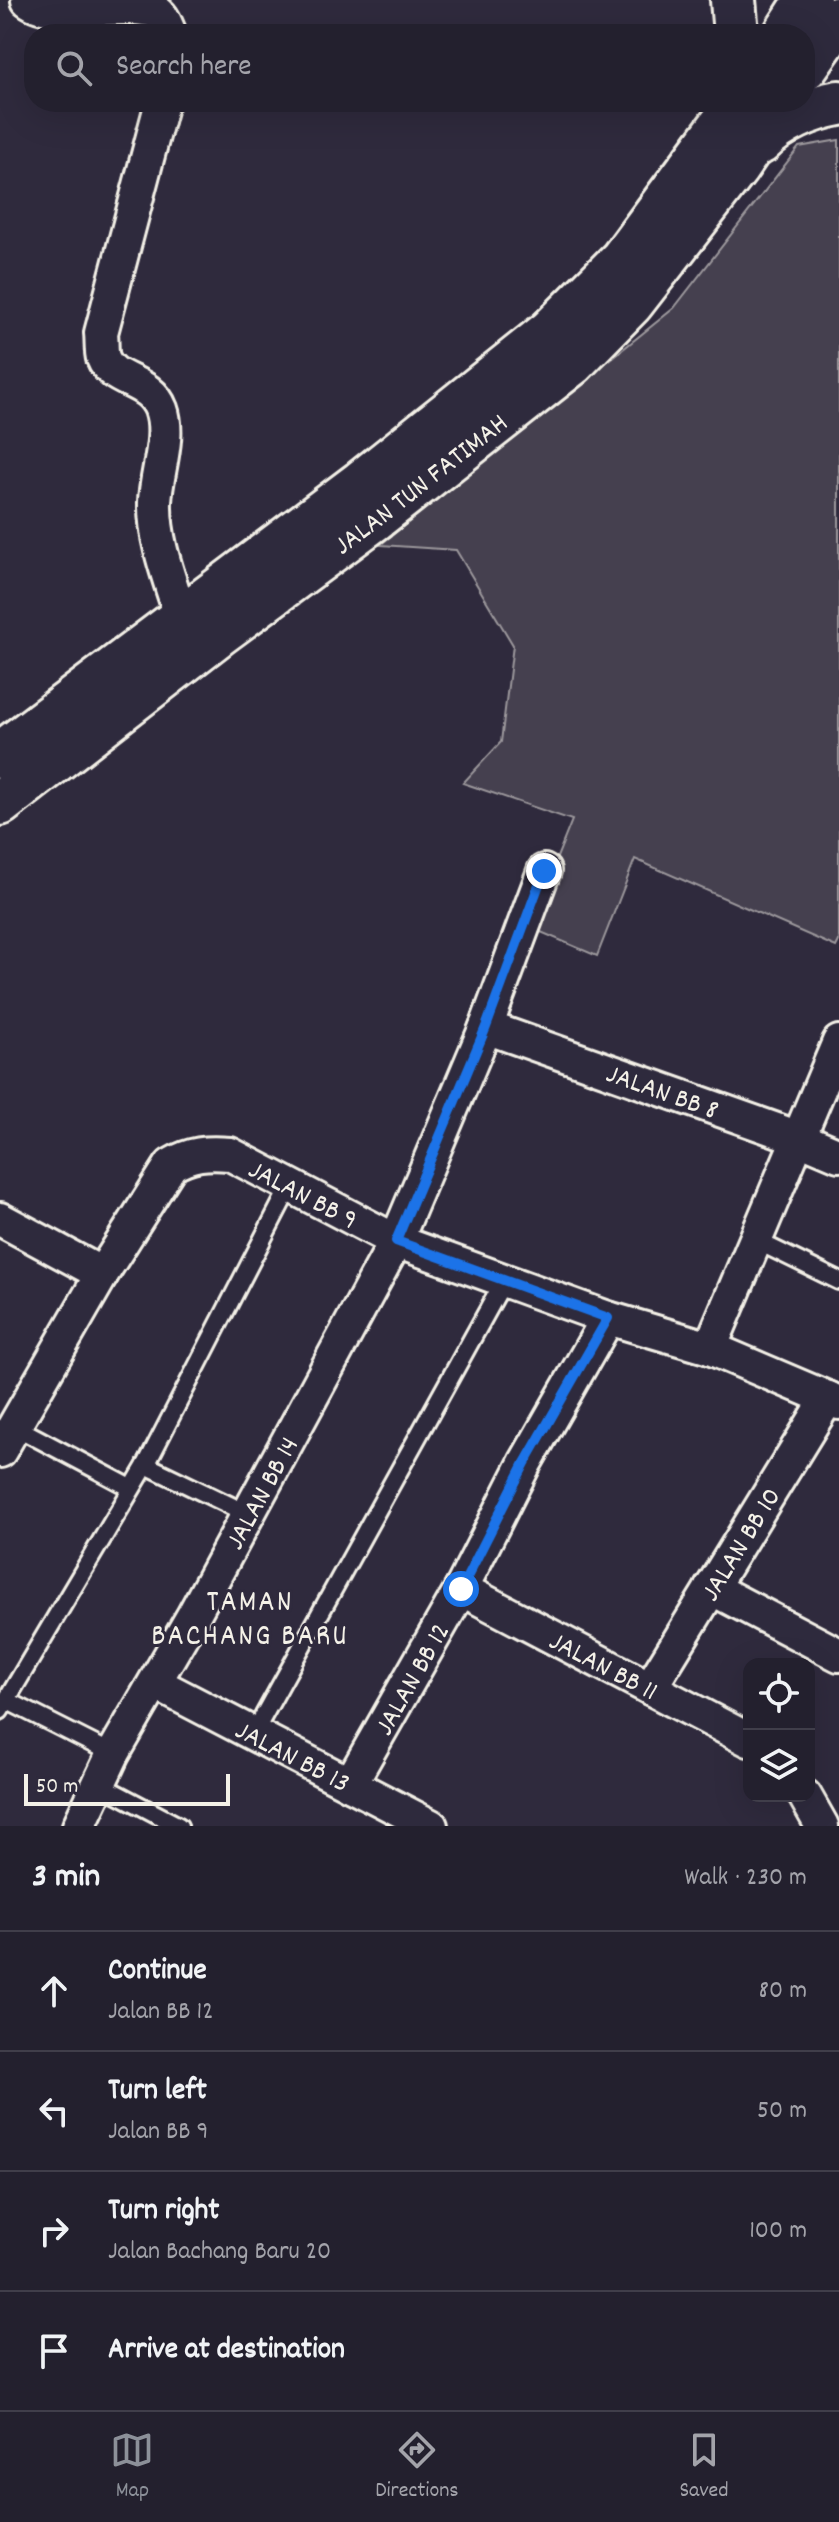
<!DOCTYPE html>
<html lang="en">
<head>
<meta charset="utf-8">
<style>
	body { margin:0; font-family:Dekko,sans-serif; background:#2b2836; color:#f1f3f6 }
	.controls { position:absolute; right:24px; bottom:24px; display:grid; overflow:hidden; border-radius:16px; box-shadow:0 8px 32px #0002 }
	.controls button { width:72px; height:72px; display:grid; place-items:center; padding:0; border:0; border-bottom:2px solid #403e4a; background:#23202e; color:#f1f3f6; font:40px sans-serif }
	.scale { position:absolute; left:24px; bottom:20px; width:206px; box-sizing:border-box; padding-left:8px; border:4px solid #f4f1e8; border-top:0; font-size:22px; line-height:28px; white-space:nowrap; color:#f4f1e8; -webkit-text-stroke:6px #2f2a3d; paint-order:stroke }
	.stop { position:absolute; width:24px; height:24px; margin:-18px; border:6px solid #1a73e8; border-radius:50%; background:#fff }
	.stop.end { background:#1a73e8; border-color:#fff; box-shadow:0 2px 8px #0008 }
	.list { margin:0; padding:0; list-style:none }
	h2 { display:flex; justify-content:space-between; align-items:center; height:104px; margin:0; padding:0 32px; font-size:34px }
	h2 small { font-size:26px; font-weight:400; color:#a3a3aa }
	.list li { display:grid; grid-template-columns:52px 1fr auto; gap:24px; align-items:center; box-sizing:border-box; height:120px; padding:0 32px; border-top:2px solid #403e4a }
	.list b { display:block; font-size:30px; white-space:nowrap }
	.list p { margin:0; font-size:26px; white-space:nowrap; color:#a3a3aa }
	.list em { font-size:26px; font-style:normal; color:#a3a3aa }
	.icon { flex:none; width:44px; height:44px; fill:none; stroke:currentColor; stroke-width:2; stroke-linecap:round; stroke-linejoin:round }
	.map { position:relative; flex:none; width:839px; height:1826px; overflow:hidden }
	.search { position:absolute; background:#23202e; box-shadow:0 8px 32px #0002; left:24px; right:24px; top:24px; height:88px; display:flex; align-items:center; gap:20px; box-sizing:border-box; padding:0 28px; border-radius:32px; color:#a3a3aa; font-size:30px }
	.sheet { height:584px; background:#23202e }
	nav { display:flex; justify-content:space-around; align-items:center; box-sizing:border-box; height:112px; border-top:2px solid #403e4a; background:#23202e; font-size:22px; color:#a3a3aa }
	nav a { display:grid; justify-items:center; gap:4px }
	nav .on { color:#8c9099 }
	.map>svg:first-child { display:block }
	.green { fill:#454050; stroke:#9c989c; stroke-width:2 }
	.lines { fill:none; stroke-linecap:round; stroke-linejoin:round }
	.service-casing { stroke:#f4f1e8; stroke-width:22 }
	.minor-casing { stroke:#f4f1e8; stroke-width:38 }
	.secondary-casing { stroke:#f4f1e8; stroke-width:50 }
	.service { stroke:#2f2a3d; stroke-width:16 }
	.minor { stroke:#2f2a3d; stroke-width:32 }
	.secondary { stroke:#2f2a3d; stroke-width:44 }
	.route { stroke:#1a73e8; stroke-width:10 }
	.labels { text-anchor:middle; stroke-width:6; stroke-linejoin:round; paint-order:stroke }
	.street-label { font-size:28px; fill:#f4f1e8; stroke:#2f2a3d }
	.neighbourhood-label { font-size:30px; letter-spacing:2px; fill:#f4f1e8; stroke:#2f2a3d }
</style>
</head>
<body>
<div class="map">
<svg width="839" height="1826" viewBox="0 0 839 1826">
	<rect width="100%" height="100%" fill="#2f2a3d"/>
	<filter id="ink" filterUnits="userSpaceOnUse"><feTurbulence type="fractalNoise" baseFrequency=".0125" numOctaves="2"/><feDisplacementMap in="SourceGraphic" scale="16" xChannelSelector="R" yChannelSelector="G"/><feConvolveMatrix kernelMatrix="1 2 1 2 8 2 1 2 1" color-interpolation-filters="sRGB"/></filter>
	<g filter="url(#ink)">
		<!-- green -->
		<polygon class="green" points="839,140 839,941 836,947 635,859 597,956 529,927 572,820 463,783 501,742 513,645 456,550 380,545 674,308 799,147"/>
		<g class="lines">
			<defs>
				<g id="service">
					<polyline points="757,1241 839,1281"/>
					<polyline points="14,1426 131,1488"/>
					<polyline points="146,1465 248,1514"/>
					<polyline points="6,1700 113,1754"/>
					<polyline points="0,1711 146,1465 291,1184"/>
					<polyline points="254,1733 504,1281"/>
					<polyline points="99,1784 179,1826"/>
				</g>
				<g id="minor">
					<path d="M 28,0 C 55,21 122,0 157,12 C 164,17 167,27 170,34"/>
					<path d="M 162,102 L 101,333 C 102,341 101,351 103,358 C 113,384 149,378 161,409 C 171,437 156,473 155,502 C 154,541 170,580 181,616"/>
					<path id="s1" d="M 486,1027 L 799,1138 L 839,1155"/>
					<polyline points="0,1219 102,1274"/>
					<polyline points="710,1348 839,1042"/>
					<path id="s2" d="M 0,1451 L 102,1274 L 171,1165 C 191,1153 207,1152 230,1154 L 396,1241 L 608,1318 L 710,1348 L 839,1403"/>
					<polyline points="711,1588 839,1655"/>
					<path id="s3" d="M 461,1589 L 749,1740"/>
					<path id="s4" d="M 155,1683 L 431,1826"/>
					<path id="s5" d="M 650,1688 L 828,1398"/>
					<path id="s6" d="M 350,1784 L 461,1589 L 525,1463 L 608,1318"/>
					<polyline points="805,1796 822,1826"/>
					<path id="s7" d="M 79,1826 L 113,1754 L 193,1616 L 396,1241 L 486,1027 L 544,871"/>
				</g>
				<g id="secondary">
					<polyline points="733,0 736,34"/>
					<polyline points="786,34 808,0"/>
					<polyline points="805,67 839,19"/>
					<path d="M 760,142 C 780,121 811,108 839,103"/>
					<polyline points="0,755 361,483 550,332 622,260 739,102"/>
					<path id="s8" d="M 0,803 L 218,634 L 375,518 L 572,363 L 631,303 L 736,168 L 781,102"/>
				</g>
			</defs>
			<!-- service casing -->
			<use href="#service" class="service-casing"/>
			<!-- minor casing -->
			<use href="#minor" class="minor-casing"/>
			<!-- secondary casing -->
			<use href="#secondary" class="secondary-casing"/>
			<!-- service -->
			<use href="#service" class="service"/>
			<!-- minor -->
			<use href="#minor" class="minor"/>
			<!-- secondary -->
			<use href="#secondary" class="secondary"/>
		</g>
	</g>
	<g class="lines" filter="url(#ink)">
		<!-- route -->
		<polyline class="route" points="461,1589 525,1463 608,1318 396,1241 486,1027 544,871"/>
	</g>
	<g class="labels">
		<!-- street labels -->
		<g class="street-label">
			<text dy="10" stroke="none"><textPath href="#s8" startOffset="528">JALAN TUN FATIMAH</textPath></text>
			<text dy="10" stroke="none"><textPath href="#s1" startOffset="188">JALAN BB 8</textPath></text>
			<text dy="10" stroke="none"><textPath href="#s2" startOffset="478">JALAN BB 9</textPath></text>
			<text dy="10" stroke="none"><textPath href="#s7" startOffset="380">JALAN BB 14</textPath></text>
			<text dy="10" stroke="none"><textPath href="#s5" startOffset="170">JALAN BB 10</textPath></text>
			<text dy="10" stroke="none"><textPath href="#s3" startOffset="162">JALAN BB 11</textPath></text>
			<text dy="10" stroke="none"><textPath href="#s6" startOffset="122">JALAN BB 12</textPath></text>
			<text dy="10" stroke="none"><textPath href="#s4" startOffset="156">JALAN BB 13</textPath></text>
		</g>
		<!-- neighbourhood labels -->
		<g class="neighbourhood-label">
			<text x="250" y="1610">TAMAN<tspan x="250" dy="34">BACHANG BARU</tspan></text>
		</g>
	</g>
</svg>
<div class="controls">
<button><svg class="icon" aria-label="locate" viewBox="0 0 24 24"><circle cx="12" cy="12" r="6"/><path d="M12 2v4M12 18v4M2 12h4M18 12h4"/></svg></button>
<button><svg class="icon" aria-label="layers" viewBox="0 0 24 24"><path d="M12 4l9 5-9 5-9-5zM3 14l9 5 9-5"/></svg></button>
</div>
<div class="scale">50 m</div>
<div class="stop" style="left:461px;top:1589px"></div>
<div class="stop end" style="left:544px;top:871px"></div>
<div class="search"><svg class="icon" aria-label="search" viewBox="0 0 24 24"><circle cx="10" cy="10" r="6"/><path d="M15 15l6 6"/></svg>Search here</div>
</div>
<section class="sheet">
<h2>3 min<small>Walk · 230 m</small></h2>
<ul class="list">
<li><svg class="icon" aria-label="ahead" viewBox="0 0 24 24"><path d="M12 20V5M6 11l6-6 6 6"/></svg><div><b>Continue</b><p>Jalan BB 12</p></div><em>80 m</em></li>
<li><svg class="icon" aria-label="left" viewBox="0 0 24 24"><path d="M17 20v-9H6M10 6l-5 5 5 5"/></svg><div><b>Turn left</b><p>Jalan BB 9</p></div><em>50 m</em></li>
<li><svg class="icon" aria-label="right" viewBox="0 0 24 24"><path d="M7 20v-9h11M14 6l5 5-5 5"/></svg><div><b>Turn right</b><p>Jalan Bachang Baru 20</p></div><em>100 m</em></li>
<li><svg class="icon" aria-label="arrive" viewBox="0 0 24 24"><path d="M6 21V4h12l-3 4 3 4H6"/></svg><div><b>Arrive at destination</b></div></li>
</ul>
</section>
<nav>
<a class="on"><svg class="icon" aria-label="map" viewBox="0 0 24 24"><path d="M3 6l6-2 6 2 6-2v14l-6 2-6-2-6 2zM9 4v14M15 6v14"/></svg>Map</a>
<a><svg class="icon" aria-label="directions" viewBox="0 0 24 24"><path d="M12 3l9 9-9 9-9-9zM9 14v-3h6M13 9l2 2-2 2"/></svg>Directions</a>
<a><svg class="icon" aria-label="saved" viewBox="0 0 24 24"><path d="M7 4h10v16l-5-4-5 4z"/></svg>Saved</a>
</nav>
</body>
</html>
